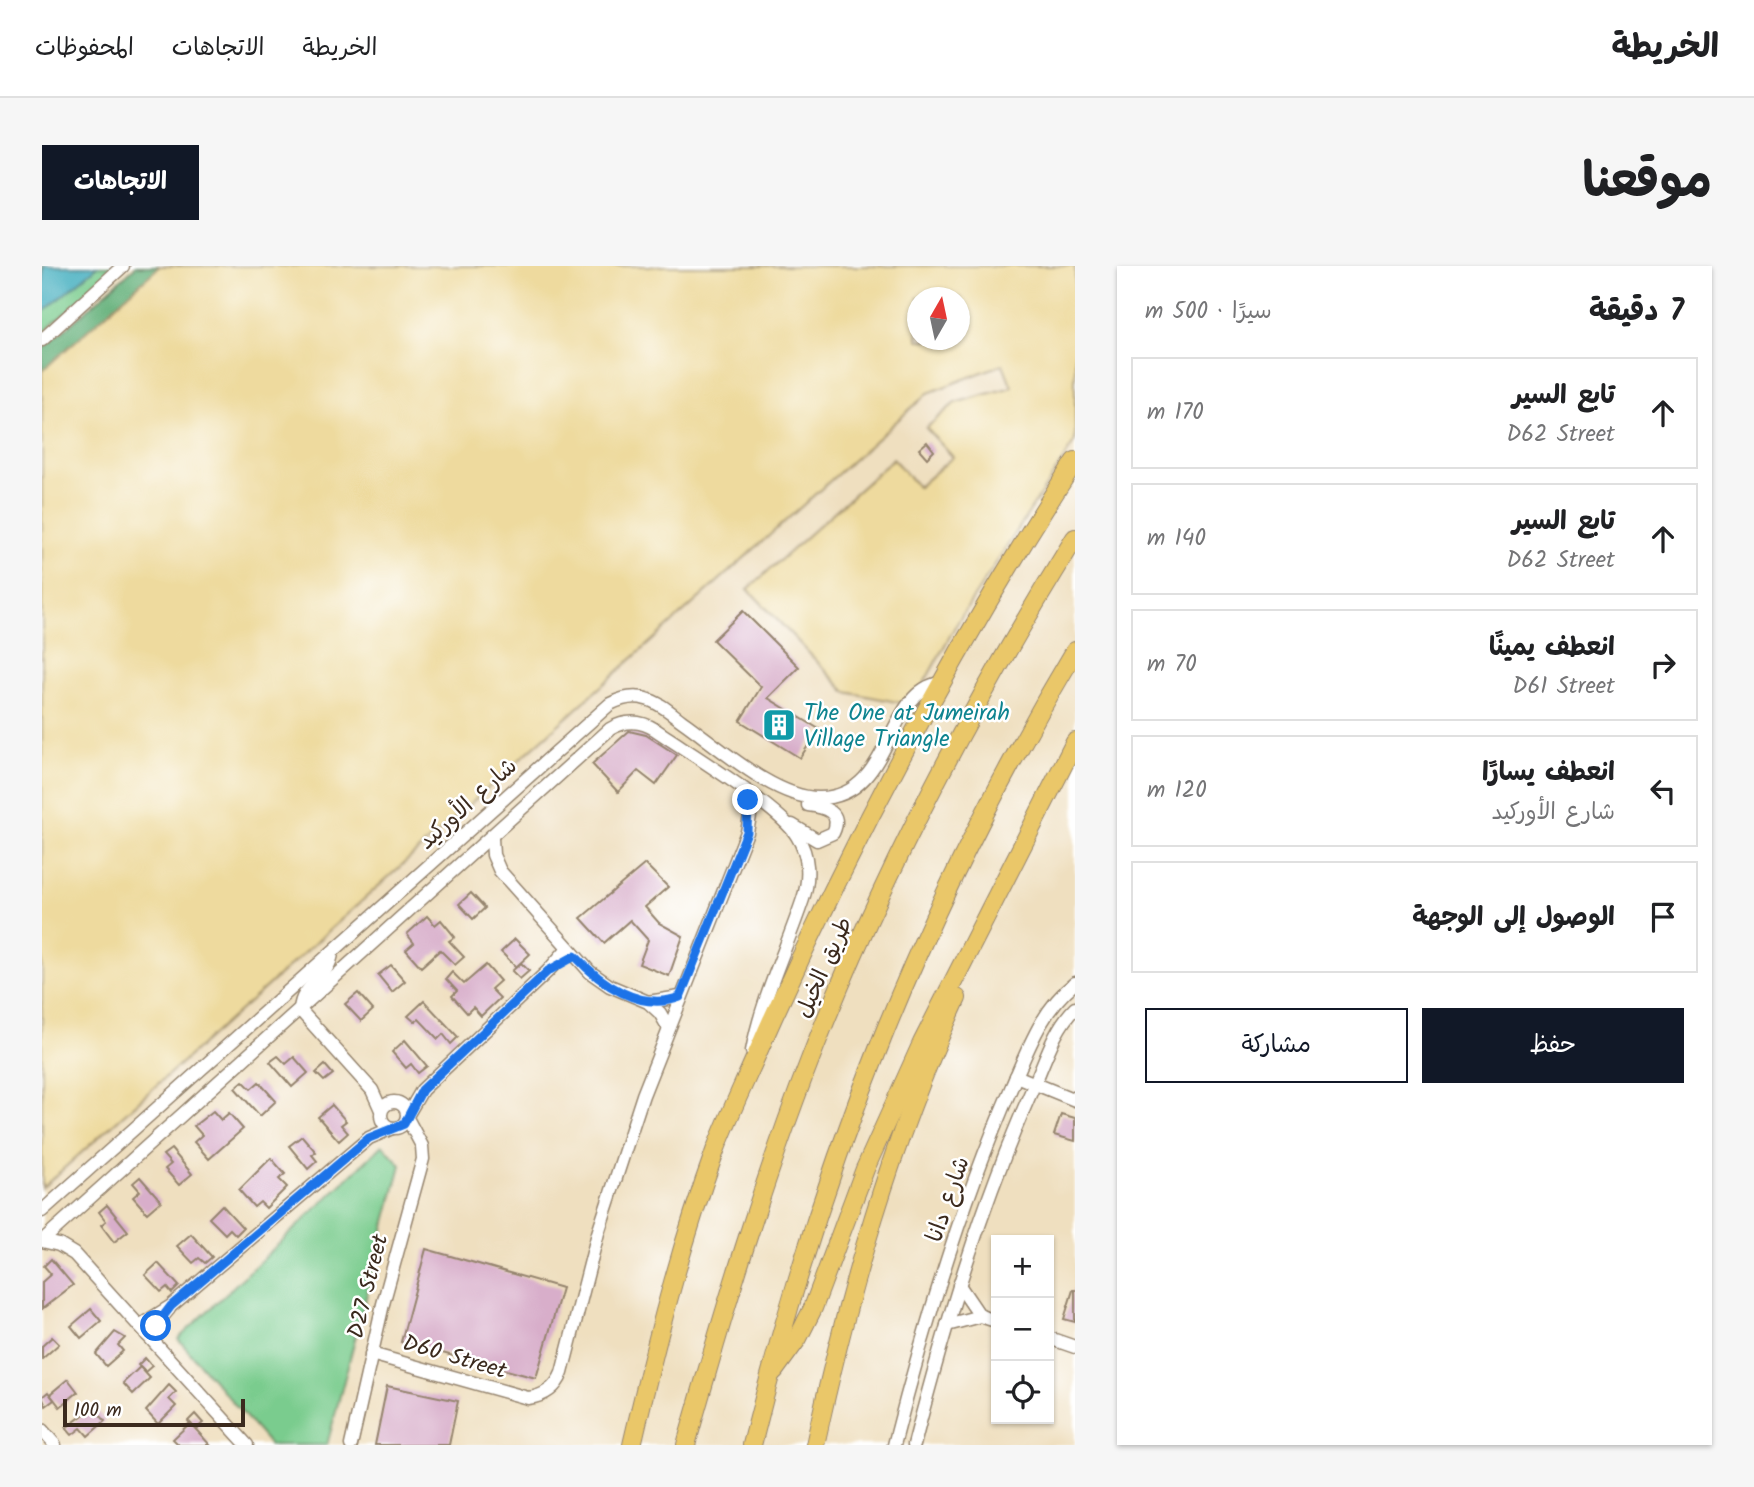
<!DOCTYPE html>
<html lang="ar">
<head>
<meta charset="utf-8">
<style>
	body { margin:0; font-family:Kalam,"Playpen Sans Arabic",sans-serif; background:#f6f6f6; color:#202124; direction:rtl }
	.controls { position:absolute; right:21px; bottom:21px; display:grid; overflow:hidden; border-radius:0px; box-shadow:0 2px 5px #0004 }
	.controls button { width:63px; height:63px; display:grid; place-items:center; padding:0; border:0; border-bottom:2px solid #e0e0e0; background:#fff; color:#202124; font:35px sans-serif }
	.compass { position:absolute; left:865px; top:21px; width:63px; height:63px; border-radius:50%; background:#fff; box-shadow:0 2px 5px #0004; rotate:9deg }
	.scale { position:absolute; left:21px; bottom:18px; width:182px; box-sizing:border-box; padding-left:7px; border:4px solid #3b2a1e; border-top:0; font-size:19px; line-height:24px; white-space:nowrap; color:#3b2a1e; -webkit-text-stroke:5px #fff; paint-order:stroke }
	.stop { position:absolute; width:21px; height:21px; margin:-16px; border:5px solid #1a73e8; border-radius:50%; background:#fff }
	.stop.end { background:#1a73e8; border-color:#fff; box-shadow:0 2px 7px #0008 }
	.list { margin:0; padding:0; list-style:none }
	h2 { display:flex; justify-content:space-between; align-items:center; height:91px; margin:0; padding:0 28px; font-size:30px }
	h2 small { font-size:23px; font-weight:400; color:#757577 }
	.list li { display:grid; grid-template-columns:46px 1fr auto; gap:21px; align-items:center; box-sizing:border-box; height:112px; margin:0 14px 14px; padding:0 14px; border:2px solid #e0e0e0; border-radius:0px }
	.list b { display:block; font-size:26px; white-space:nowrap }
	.list p { margin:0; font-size:23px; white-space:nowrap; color:#757577 }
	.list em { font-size:23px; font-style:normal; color:#757577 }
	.actions { display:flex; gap:14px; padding:21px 28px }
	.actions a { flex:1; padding:16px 0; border:2px solid #111827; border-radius:0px; text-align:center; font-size:24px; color:#111827 }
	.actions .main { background:#111827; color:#fff }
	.icon { flex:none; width:38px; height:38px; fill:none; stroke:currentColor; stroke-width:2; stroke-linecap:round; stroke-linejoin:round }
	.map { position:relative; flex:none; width:1033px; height:1179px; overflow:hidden; direction:ltr; border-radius:0px }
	header { display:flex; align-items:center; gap:42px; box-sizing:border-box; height:98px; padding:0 35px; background:#fff; border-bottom:2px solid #e0e0e0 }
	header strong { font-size:33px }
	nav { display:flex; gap:38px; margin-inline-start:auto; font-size:24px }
	.intro { display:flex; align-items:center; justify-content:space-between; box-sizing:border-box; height:168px; padding:0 42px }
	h1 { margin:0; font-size:49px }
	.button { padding:18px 32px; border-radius:0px; background:#111827; color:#fff; font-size:24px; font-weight:700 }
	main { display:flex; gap:42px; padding:0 42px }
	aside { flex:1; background:#fff; border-radius:0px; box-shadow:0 2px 5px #0004 }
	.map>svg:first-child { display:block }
	.green { fill:#7acc8e; stroke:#5a7b56; stroke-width:2 }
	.forest { fill:#63b079; stroke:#4f6d4c; stroke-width:2 }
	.sand { fill:#eeda9e; stroke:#94825e; stroke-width:2; fill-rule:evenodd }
	.water { fill:#3eacbd; stroke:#3c6b6e; stroke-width:2 }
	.building { fill:#d8aeca }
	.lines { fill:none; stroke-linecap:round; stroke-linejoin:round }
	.minor-casing { stroke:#95846e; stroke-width:15 }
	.highway-casing { stroke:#95846e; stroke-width:20 }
	.minor { stroke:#fff; stroke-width:12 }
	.highway { stroke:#eac769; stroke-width:18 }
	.route { stroke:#1a73e8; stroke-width:9 }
	.labels { text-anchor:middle; stroke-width:5; stroke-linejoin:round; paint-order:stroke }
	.culture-label { font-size:23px; fill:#0d838f; stroke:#fff; text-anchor:start }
	.street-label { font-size:23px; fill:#3b2a1e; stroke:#fff }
</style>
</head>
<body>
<header>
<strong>الخريطة</strong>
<nav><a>الخريطة</a><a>الاتجاهات</a><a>المحفوظات</a></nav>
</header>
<div class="intro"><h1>موقعنا</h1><a class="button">الاتجاهات</a></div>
<main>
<aside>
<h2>7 دقيقة<small>سيرًا · 500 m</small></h2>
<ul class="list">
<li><svg class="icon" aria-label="ahead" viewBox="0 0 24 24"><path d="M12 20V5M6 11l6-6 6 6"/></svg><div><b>تابع السير</b><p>D62 Street</p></div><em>170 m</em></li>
<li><svg class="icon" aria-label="ahead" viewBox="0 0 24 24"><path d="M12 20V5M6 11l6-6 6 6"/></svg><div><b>تابع السير</b><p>D62 Street</p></div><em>140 m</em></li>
<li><svg class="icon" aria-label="right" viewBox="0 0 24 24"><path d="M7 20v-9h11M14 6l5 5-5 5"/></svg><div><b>انعطف يمينًا</b><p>D61 Street</p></div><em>70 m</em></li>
<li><svg class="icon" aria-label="left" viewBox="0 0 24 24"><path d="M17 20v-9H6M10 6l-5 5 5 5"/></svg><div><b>انعطف يسارًا</b><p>شارع الأوركيد</p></div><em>120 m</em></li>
<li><svg class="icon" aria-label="arrive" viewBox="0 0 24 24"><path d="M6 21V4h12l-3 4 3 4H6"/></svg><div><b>الوصول إلى الوجهة</b></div></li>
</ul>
<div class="actions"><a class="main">حفظ</a><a>مشاركة</a></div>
</aside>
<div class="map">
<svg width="1033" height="1179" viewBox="0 0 1033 1179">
	<rect width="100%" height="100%" fill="#fff"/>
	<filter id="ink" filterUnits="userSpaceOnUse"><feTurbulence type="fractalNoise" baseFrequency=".0143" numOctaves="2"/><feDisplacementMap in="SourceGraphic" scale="14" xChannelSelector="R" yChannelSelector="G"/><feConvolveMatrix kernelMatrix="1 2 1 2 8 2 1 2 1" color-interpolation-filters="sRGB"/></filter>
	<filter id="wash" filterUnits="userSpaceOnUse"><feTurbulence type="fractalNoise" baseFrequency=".00686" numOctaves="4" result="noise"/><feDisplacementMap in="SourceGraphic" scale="28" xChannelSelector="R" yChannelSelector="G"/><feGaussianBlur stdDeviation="1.57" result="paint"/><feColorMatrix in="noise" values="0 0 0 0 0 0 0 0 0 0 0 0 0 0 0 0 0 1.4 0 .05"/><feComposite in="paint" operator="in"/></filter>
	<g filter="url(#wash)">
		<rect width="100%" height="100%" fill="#efdfbf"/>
		<!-- green -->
		<g class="green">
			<polygon points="0,0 74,0 0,68"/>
			<polygon points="341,879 359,899 285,1179 228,1179 136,1073"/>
		</g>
		<!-- forest -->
		<polygon class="forest" points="94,0 118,0 0,105 0,84"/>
		<!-- sand -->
		<path class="sand" d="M 118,0 L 1033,0 L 1033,175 L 914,359 L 870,439 L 804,426 L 706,323 L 851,193 L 876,221 L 911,191 L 884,162 L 913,137 L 970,121 L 961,98 L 886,127 L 0,922 L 0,105 ZM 876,32 L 918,32 L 918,74 L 876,74 Z"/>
		<!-- water -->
		<polygon class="water" points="2,0 56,0 0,47"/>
		<g id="blocks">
			<!-- building -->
			<g class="building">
				<polygon points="885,176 892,185 885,192 877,183"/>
				<polygon points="701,345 757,401 726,432 777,463 758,492 698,455 719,421 671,374"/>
				<polygon points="587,465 604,469 635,489 614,519 596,505 576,526 550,498"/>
				<polygon points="603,598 626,621 603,641 617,657 641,670 627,710 597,698 606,674 588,654 562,677 539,652"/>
				<polygon points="429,627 443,642 431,653 417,638"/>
				<polygon points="385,650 393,659 399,654 413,671 407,675 422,691 413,699 398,684 379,701 364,684 372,677 365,668"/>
				<polygon points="473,673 488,688 474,701 459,686"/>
				<polygon points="479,697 487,705 478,713 470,705"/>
				<polygon points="349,699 363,715 350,726 336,709"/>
				<polygon points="444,699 458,715 449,723 458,732 439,750 431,741 425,747 410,730 415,725 404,713 410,706 422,718"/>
				<polygon points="316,727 331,744 319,755 303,738"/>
				<polygon points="382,735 416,771 409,778 401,768 396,773 377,753 373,756 366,750"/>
				<polygon points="363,774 385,800 376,807 369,798 364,802 350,786"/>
				<polygon points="236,790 244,798 252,791 266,807 250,821 228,796"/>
				<polygon points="283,799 291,808 282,815 274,807"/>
				<polygon points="201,815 209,823 217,816 234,835 218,850 193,822"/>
				<polygon points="290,839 304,855 299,859 306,867 297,875 276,851"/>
				<polygon points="171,845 179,854 187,847 201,863 167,893 152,876 160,869 152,860"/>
				<polygon points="1019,848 1033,852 1033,875 1012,869"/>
				<polygon points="260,870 274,886 270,889 275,895 266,903 247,880"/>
				<polygon points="129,883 150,908 137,919 123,903 129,898 121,889"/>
				<polygon points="229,892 243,908 237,913 245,921 224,942 218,936 212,941 197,924"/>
				<polygon points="98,911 119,935 105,947 91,931 98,925 91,917"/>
				<polygon points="65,939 86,965 72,976 59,959 64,955 57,946"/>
				<polygon points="180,939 201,962 194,969 188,963 183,968 167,952"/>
				<polygon points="149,968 170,991 163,997 157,992 151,997 135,980"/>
				<polygon points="384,983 520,1022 494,1112 359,1076"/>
				<polygon points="9,993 31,1019 0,1043 0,1016 9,1008 2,1000"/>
				<polygon points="116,997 137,1020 130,1027 125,1021 119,1026 103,1009"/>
				<polygon points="1031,1024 1033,1024 1033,1056 1022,1053"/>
				<polygon points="49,1043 59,1055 39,1072 29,1060"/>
				<polygon points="73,1066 83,1072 76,1079 81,1085 64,1100 54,1088"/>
				<polygon points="10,1071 17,1078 0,1093 0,1080"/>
				<polygon points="103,1092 110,1100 103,1106 96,1099"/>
				<polygon points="98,1101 108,1112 91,1128 81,1117"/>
				<polygon points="26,1113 36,1126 18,1141 8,1128"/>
				<polygon points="127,1119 134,1126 127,1133 134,1140 116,1158 104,1145"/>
				<polygon points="345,1120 416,1135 407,1179 333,1179"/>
				<polygon points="6,1126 12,1134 4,1140 0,1131"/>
				<polygon points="52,1141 63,1155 46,1170 39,1162 30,1169 24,1162"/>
				<polygon points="153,1148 161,1157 154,1163 146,1155"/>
				<polygon points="148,1157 168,1179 137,1179 131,1173"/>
			</g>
		</g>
	</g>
	<g filter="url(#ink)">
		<use href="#blocks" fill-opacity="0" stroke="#95846e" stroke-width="2"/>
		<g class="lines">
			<defs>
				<g id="minor">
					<polyline points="0,74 81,0"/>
					<path d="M 750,559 L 775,574 L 791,567 C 801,546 783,541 766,539"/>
					<polyline points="450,572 451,589 458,605 548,706 568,720 606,736 618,747 626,761"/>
					<path d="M 290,687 C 288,712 259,718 258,744 L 330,824 L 339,844"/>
					<polyline points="606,736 638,731"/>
					<polyline points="974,810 1033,834"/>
					<circle cx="352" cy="849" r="13"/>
					<polyline points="366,848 380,824 506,705 526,682"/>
					<path d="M 0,945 L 568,438 C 580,432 591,429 604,433 C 617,436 629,447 640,455 C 676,480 733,533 778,532 C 851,531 842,427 898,417"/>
					<path d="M 0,975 L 568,463 C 584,454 598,454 614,464 C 646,486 737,541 755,570 C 767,589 768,612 761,633 C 744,684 720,732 710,785"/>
					<polyline points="0,975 17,979 32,988 205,1179"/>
					<polyline points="917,1019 938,1050"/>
					<polyline points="905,1059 938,1050 954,1055"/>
					<polyline points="97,1060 129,1040 327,872 350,862"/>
					<polyline points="105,1069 127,1043"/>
					<polyline points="1007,1072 1033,1081"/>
					<path d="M 329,1088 L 486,1132 C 503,1130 514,1122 520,1107 L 556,967 L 601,829 L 705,566 L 708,550 L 703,527"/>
					<polyline points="0,1164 13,1179"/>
					<polyline points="309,1179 341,1038 381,893 380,880 365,852"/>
					<path d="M 852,1179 C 883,1057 920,935 970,820 C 986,783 1000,743 1033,717"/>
					<path d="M 872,1179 C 903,1059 939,940 989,826 C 1002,798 1011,764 1033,742"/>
				</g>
				<g id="highway">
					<polyline points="732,1105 756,1072 771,1042 823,903 880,777 1033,476"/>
					<path d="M 590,1179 C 613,1080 638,981 673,885 C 689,844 708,805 725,765 C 814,567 915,377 1033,195"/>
					<path d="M 644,1179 C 681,1048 720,917 769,791 C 839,611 931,436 1033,272"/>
					<path d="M 710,1179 C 780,896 882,636 1033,385"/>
					<path d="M 773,1179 C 806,1026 849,875 915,732"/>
				</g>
			</defs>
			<!-- minor casing -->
			<use href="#minor" class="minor-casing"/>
			<!-- highway casing -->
			<use href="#highway" class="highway-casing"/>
			<!-- minor -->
			<use href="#minor" class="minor"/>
			<!-- highway -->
			<use href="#highway" class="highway"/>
		</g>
	</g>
	<g class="lines" filter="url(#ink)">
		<!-- route -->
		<path class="route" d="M 114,1060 L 129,1040 L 327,872 L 362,858 L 380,824 L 506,705 L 533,690 C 559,718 598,746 638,731 L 705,566 L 706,534"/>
	</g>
	<!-- icons -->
	<defs>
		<symbol id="building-square" viewBox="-11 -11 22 22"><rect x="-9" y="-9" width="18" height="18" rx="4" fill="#0f9aa8" stroke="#fff"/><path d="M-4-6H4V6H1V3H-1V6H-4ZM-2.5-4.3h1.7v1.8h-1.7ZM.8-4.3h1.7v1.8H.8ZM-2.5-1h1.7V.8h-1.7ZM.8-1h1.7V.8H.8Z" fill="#fff"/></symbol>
	</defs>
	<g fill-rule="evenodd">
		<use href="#building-square" x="718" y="440" width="38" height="38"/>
	</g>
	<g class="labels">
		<!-- culture labels -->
		<g class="culture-label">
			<text x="762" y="454">The One at Jumeirah<tspan x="762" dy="26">Village Triangle</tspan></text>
		</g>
		<!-- street labels -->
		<g class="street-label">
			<text transform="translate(425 537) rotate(-42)" y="8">شارع الأوركيد</text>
			<text transform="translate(781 701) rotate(-66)" y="8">طريق الخيل</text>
			<text transform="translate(905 933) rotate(-71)" y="8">شارع دانا</text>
			<text transform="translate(325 1020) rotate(-76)" y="8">D27 Street</text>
			<text transform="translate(413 1090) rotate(16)" y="8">D60 Street</text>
		</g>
	</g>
</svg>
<div class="controls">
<button>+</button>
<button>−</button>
<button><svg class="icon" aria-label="locate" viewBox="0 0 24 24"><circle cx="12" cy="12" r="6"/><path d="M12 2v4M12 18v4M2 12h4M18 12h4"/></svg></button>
</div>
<svg class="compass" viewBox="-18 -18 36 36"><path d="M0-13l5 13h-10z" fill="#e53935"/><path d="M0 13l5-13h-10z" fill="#757577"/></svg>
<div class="scale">100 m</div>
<div class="stop" style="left:114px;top:1060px"></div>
<div class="stop end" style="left:706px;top:534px"></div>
</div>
</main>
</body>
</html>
